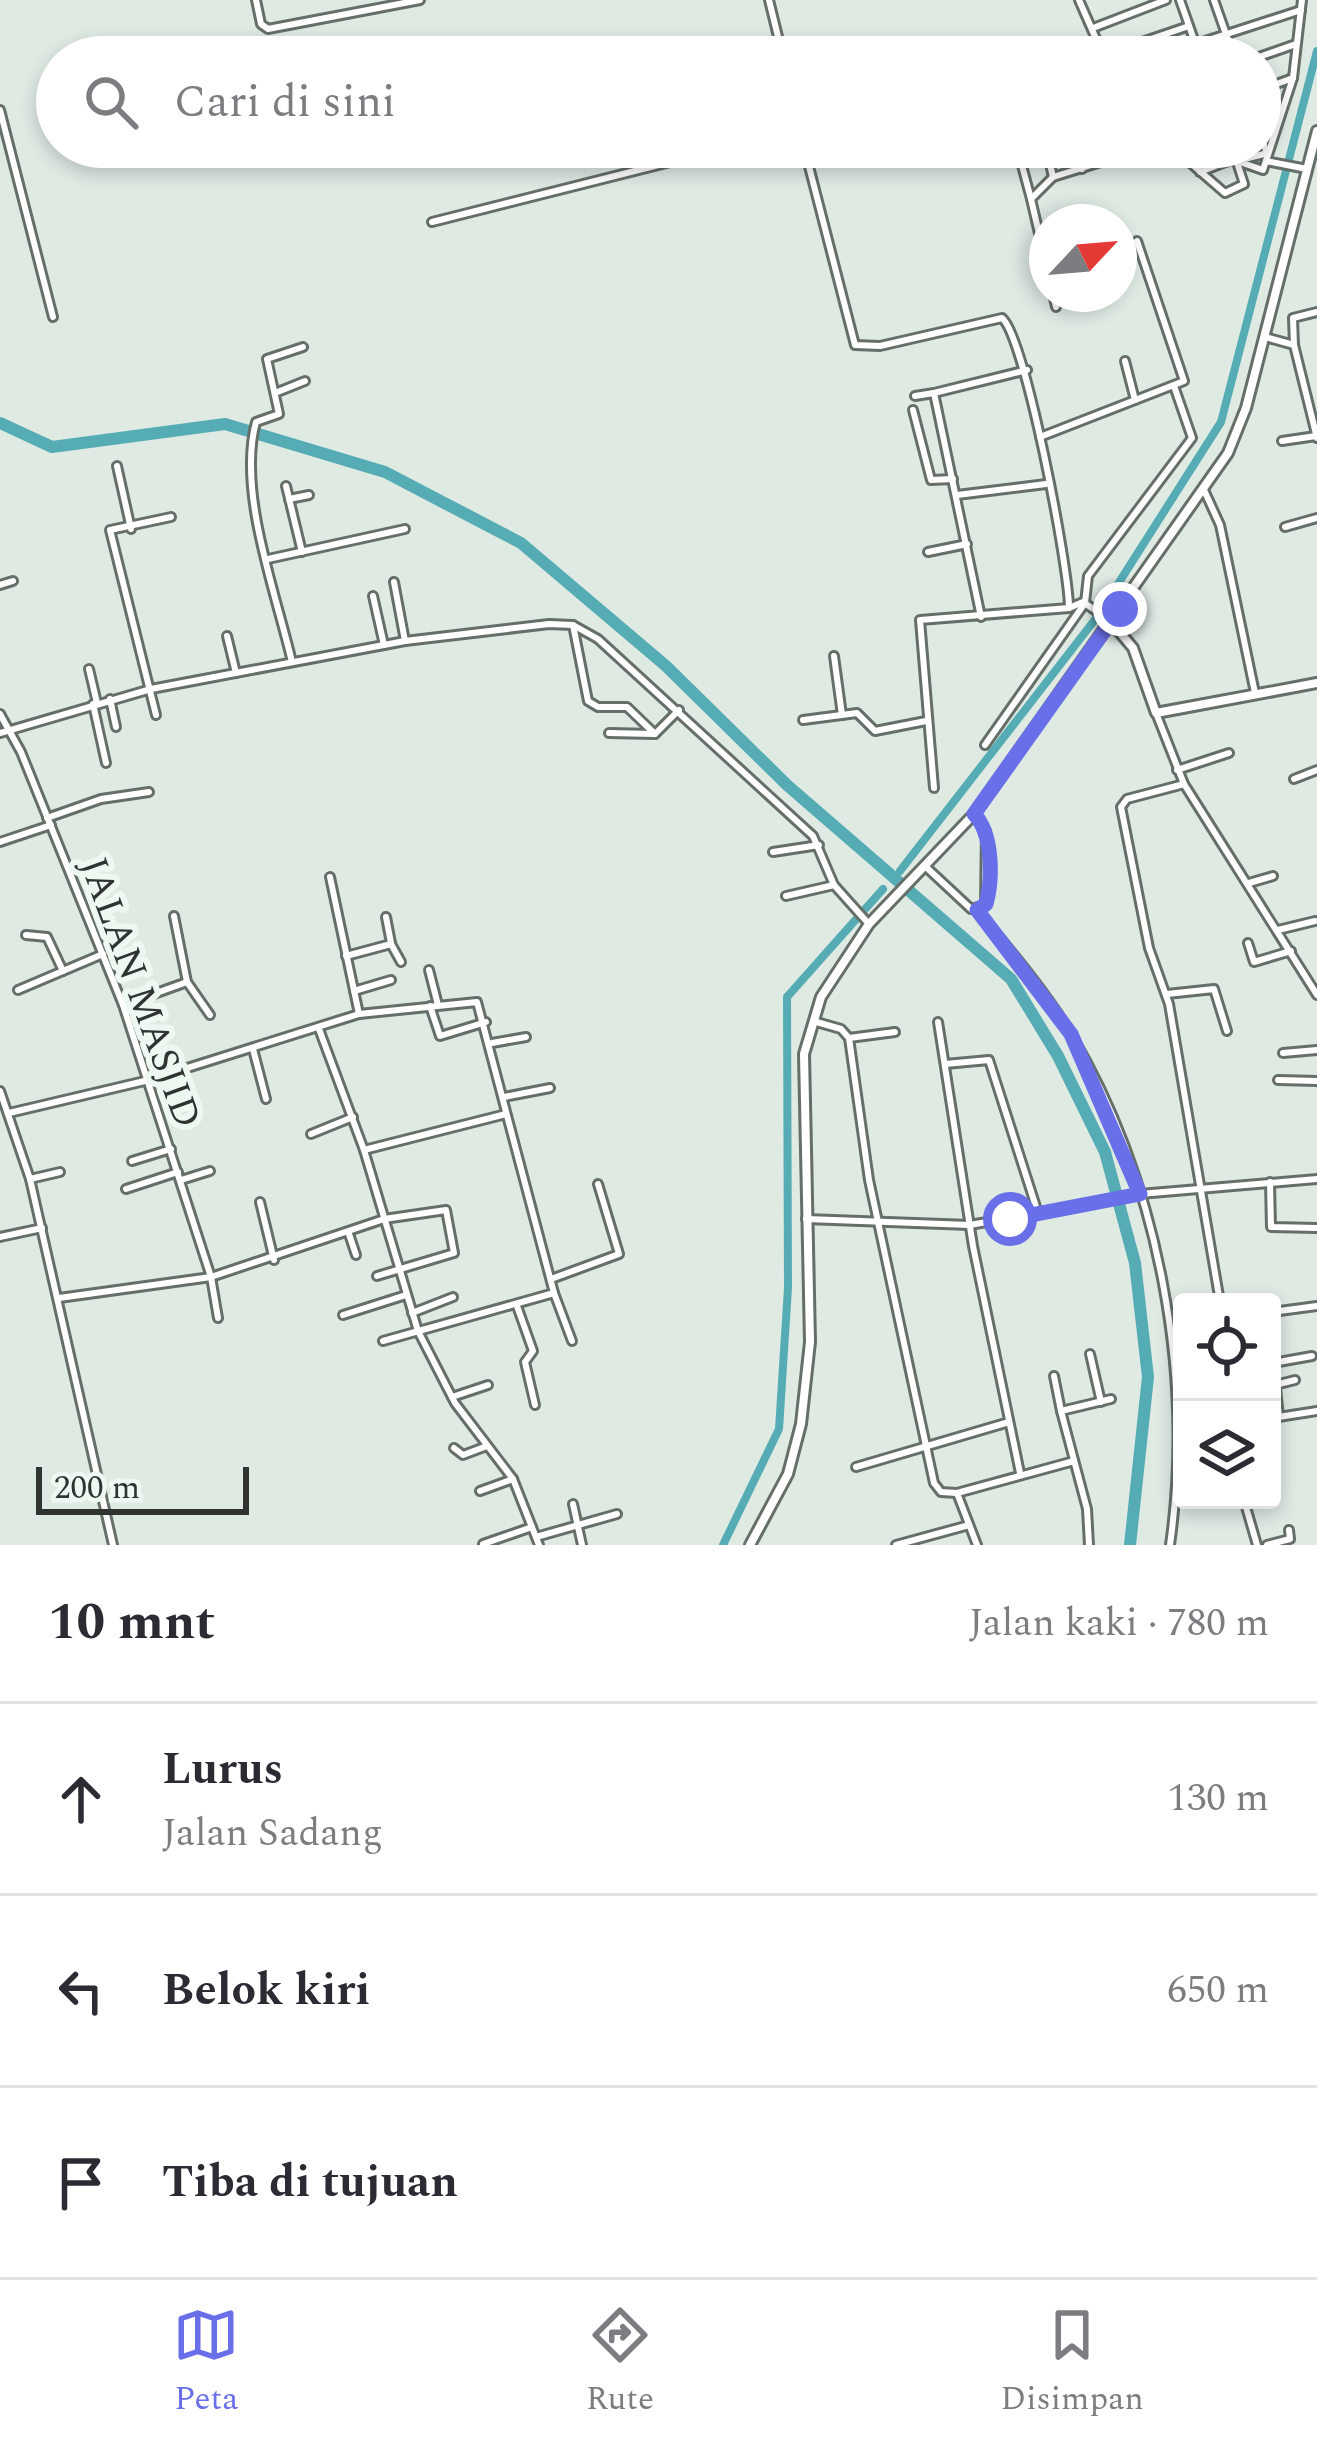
<!DOCTYPE html>
<html lang="id">
<head>
<meta charset="utf-8">
<style>
	body { margin:0; font-family:Spectral,serif; background:#f2f2f3; color:#2b2b33 }
	.controls { position:absolute; right:36px; bottom:36px; display:grid; overflow:hidden; border-radius:12px; box-shadow:0 6px 18px #0003 }
	.controls button { width:108px; height:108px; display:grid; place-items:center; padding:0; border:0; border-bottom:3px solid #e1e1e2; background:#fff; color:#2b2b33; font:60px sans-serif }
	.compass { position:absolute; left:1029px; top:204px; width:108px; height:108px; border-radius:50%; background:#fff; box-shadow:0 6px 18px #0003; rotate:64deg }
	.scale { position:absolute; left:36px; bottom:30px; width:213px; box-sizing:border-box; padding-left:12px; border:6px solid #303431; border-top:0; font-size:33px; line-height:42px; white-space:nowrap; color:#303431; -webkit-text-stroke:9px #ecf8f0; paint-order:stroke }
	.stop { position:absolute; width:36px; height:36px; margin:-27px; border:9px solid #696fe8; border-radius:50%; background:#fff }
	.stop.end { background:#696fe8; border-color:#fff; box-shadow:0 3px 12px #0008 }
	.list { margin:0; padding:0; list-style:none }
	h2 { display:flex; justify-content:space-between; align-items:center; height:156px; margin:0; padding:0 48px; font-size:51px }
	h2 small { font-size:39px; font-weight:400; color:#7c7c81 }
	.list li { display:grid; grid-template-columns:78px 1fr auto; gap:36px; align-items:center; box-sizing:border-box; height:192px; padding:0 48px; border-top:3px solid #e1e1e2 }
	.list b { display:block; font-size:45px; white-space:nowrap }
	.list p { margin:0; font-size:39px; white-space:nowrap; color:#7c7c81 }
	.list em { font-size:39px; font-style:normal; color:#7c7c81 }
	.icon { flex:none; width:66px; height:66px; fill:none; stroke:currentColor; stroke-width:2; stroke-linecap:round; stroke-linejoin:round }
	.map { position:relative; flex:none; width:1317px; height:1545px; overflow:hidden }
	.search { position:absolute; background:#fff; box-shadow:0 6px 18px #0003; left:36px; right:36px; top:36px; height:132px; display:flex; align-items:center; gap:30px; box-sizing:border-box; padding:0 42px; border-radius:66px; color:#7c7c81; font-size:45px }
	.sheet { height:732px; background:#fff }
	nav { display:flex; justify-content:space-around; align-items:center; box-sizing:border-box; height:168px; border-top:3px solid #e1e1e2; background:#fff; font-size:33px; color:#7c7c81 }
	nav a { display:grid; justify-items:center; gap:6px }
	nav .on { color:#696fe8 }
	.map>svg:first-child { display:block }
	.lines { fill:none; stroke-linecap:round; stroke-linejoin:round }
	.canal { stroke:#56acb5; stroke-width:8 }
	.river { stroke:#56acb5; stroke-width:12 }
	.minor-casing { stroke:#656f68; stroke-width:12 }
	.tertiary-casing { stroke:#656f68; stroke-width:14 }
	.minor { stroke:#fff; stroke-width:6 }
	.tertiary { stroke:#fff; stroke-width:8 }
	.route { stroke:#696fe8; stroke-width:15 }
	.labels { text-anchor:middle; stroke-width:12; stroke-linejoin:round; paint-order:stroke }
	.street-label { font-size:39px; fill:#303431; stroke:#ecf8f0 }
</style>
</head>
<body>
<div class="map">
<svg width="1317" height="1545" viewBox="0 0 1317 1545">
	<rect width="100%" height="100%" fill="#dfeae3"/>
	<g class="lines">
		<!-- canal -->
		<g class="canal">
			<polyline points="900,871 1097,617 1221,422 1317,51"/>
			<polyline points="723,1545 779,1429 788,1288 787,997 883,889"/>
		</g>
		<!-- river -->
		<polyline class="river" points="0,423 52,447 225,424 385,472 521,543 666,666 787,785 1011,979 1058,1056 1105,1152 1135,1263 1148,1377 1130,1545"/>
		<defs>
			<g id="minor">
				<polyline points="256,0 261,24 268,29 420,0"/>
				<polyline points="769,0 783,57"/>
				<polyline points="1079,0 1104,57"/>
				<polyline points="1180,0 1200,57"/>
				<polyline points="1214,0 1234,57"/>
				<polyline points="1093,28 1166,0"/>
				<polyline points="1196,44 1301,10"/>
				<polyline points="1104,55 1189,26"/>
				<polyline points="1183,57 1198,51"/>
				<polyline points="1259,57 1296,44"/>
				<polyline points="1260,90 1293,78"/>
				<polyline points="0,110 53,317"/>
				<polyline points="1260,134 1267,153"/>
				<path d="M 804,147 L 855,345 L 880,346 L 1002,318 C 1025,337 1069,568 1069,608"/>
				<polyline points="1017,147 1031,199"/>
				<polyline points="1046,147 1053,177"/>
				<polyline points="1076,147 1082,169"/>
				<polyline points="1172,147 1225,193 1244,184 1232,147"/>
				<polyline points="1240,160 1268,153"/>
				<polyline points="1237,161 1263,170 1293,78 1302,0"/>
				<polyline points="1266,161 1307,169"/>
				<polyline points="1200,172 1236,158"/>
				<polyline points="432,222 730,147"/>
				<polyline points="1047,268 1031,199 1053,177 1149,147"/>
				<polyline points="1053,294 1056,307"/>
				<polyline points="1265,337 1294,345 1317,438"/>
				<polyline points="1294,345 1293,318 1317,312"/>
				<polyline points="1125,361 1135,400"/>
				<polyline points="275,393 305,381"/>
				<polyline points="915,396 934,393"/>
				<polyline points="913,410 931,480 953,479"/>
				<polyline points="1040,437 1184,381 1137,241"/>
				<polyline points="1282,441 1316,436"/>
				<polyline points="117,466 131,529"/>
				<polyline points="286,486 302,552"/>
				<polyline points="1204,490 1220,525 1255,693"/>
				<polyline points="957,495 1046,484"/>
				<polyline points="289,499 309,495"/>
				<polyline points="1285,527 1317,518"/>
				<polyline points="928,552 967,544"/>
				<polyline points="268,559 405,529"/>
				<polyline points="394,582 405,641"/>
				<polyline points="0,585 13,581"/>
				<polyline points="373,596 384,645"/>
				<polyline points="981,617 934,393 1027,370"/>
				<polyline points="573,625 588,701 598,707 627,707 655,734"/>
				<polyline points="227,636 236,673"/>
				<polyline points="834,656 842,715"/>
				<path d="M 292,662 C 276,593 237,491 256,422 L 279,414 L 267,359 L 303,347"/>
				<polyline points="89,669 97,703"/>
				<polyline points="110,699 116,727"/>
				<polyline points="93,704 106,763"/>
				<polyline points="1156,713 1184,784 1317,995"/>
				<polyline points="0,714 21,752 123,1005 211,1277 218,1318"/>
				<polyline points="156,715 110,530 171,517"/>
				<polyline points="803,720 857,713 875,731 926,721"/>
				<polyline points="0,733 151,689 405,641 549,624 573,625 598,639 813,836 834,885 868,923"/>
				<polyline points="609,733 655,734 679,710"/>
				<polyline points="985,745 1085,603 1088,576 1192,438 1174,386"/>
				<polyline points="1177,770 1229,753"/>
				<polyline points="1294,779 1317,770"/>
				<polyline points="1184,784 1127,799 1121,807 1149,948 1169,1004 1220,1302"/>
				<polyline points="934,788 920,620 1069,608 1083,602 1111,621"/>
				<polyline points="47,818 101,799 149,792"/>
				<polyline points="0,842 51,825"/>
				<polyline points="773,852 819,845"/>
				<polyline points="926,867 971,909 985,905 986,831 974,814"/>
				<polyline points="330,877 359,1014"/>
				<polyline points="1249,883 1273,876"/>
				<polyline points="786,896 834,885"/>
				<path d="M 977,910 C 1009,949 1045,991 1071,1034 C 1159,1182 1194,1375 1170,1545"/>
				<polyline points="174,916 187,982 210,1015"/>
				<polyline points="386,917 391,943"/>
				<polyline points="1278,930 1315,921"/>
				<polyline points="26,935 47,937 63,971"/>
				<polyline points="1248,943 1254,962 1291,951"/>
				<polyline points="346,956 391,944 401,962"/>
				<polyline points="429,970 438,1005"/>
				<polyline points="18,990 103,954"/>
				<polyline points="354,991 391,980"/>
				<polyline points="1167,994 1214,989 1227,1031"/>
				<polyline points="123,1005 187,982"/>
				<polyline points="430,1006 440,1036 486,1022"/>
				<polyline points="813,1021 841,1029 849,1038 869,1180 934,1483 941,1492 957,1493 1074,1461"/>
				<polyline points="938,1022 973,1246 1020,1473"/>
				<polyline points="319,1029 364,1150 418,1331 455,1403 513,1479 539,1545"/>
				<polyline points="849,1038 895,1032"/>
				<polyline points="492,1043 526,1037"/>
				<polyline points="253,1049 266,1099"/>
				<polyline points="1283,1053 1317,1050"/>
				<polyline points="945,1064 989,1060 1038,1213"/>
				<polyline points="1278,1080 1317,1081"/>
				<polyline points="0,1091 30,1179 113,1545"/>
				<polyline points="504,1097 550,1088"/>
				<polyline points="9,1113 149,1080 359,1014 477,1002 554,1293 383,1341"/>
				<polyline points="311,1134 353,1117"/>
				<polyline points="364,1150 506,1114"/>
				<polyline points="132,1161 171,1149"/>
				<polyline points="30,1179 60,1172"/>
				<polyline points="181,1180 210,1171"/>
				<polyline points="1270,1182 1271,1227 1317,1228"/>
				<polyline points="126,1189 178,1172"/>
				<polyline points="260,1202 274,1260"/>
				<polyline points="806,1219 970,1225 1140,1194 1317,1179"/>
				<polyline points="349,1234 356,1255"/>
				<polyline points="0,1237 42,1228"/>
				<polyline points="551,1279 619,1254 598,1184"/>
				<polyline points="554,1293 572,1341"/>
				<polyline points="59,1298 211,1277 384,1219 446,1210 454,1253 377,1276"/>
				<polyline points="517,1306 533,1351 525,1362 535,1405"/>
				<polyline points="1272,1312 1317,1306"/>
				<polyline points="412,1313 453,1297"/>
				<polyline points="343,1315 406,1295"/>
				<polyline points="1272,1349 1279,1417"/>
				<polyline points="1090,1354 1101,1402"/>
				<polyline points="1273,1363 1312,1356"/>
				<polyline points="1054,1376 1061,1411"/>
				<polyline points="1275,1385 1295,1380"/>
				<polyline points="452,1397 488,1385"/>
				<polyline points="1272,1418 1317,1411"/>
				<polyline points="454,1448 463,1455 487,1446"/>
				<polyline points="856,1467 1009,1422"/>
				<polyline points="480,1491 513,1479"/>
				<polyline points="957,1493 977,1545"/>
				<polyline points="1244,1500 1257,1545"/>
				<polyline points="573,1504 582,1545"/>
				<polyline points="536,1537 617,1514"/>
				<polyline points="483,1544 532,1527"/>
				<polyline points="896,1545 969,1525"/>
				<polyline points="1089,1545 1087,1509 1061,1411 1111,1399"/>
				<polyline points="1267,1545 1290,1539 1289,1530"/>
			</g>
			<g id="tertiary">
				<polyline points="1112,623 1133,648 1156,713 1317,683"/>
				<polyline points="750,1545 788,1474 801,1424 810,1342 804,1054 821,997 869,924 974,814 1228,453 1246,408 1317,131"/>
			</g>
		</defs>
		<!-- minor casing -->
		<use href="#minor" class="minor-casing"/>
		<!-- tertiary casing -->
		<use href="#tertiary" class="tertiary-casing"/>
		<!-- minor -->
		<use href="#minor" class="minor"/>
		<!-- tertiary -->
		<use href="#tertiary" class="tertiary"/>
	</g>
	<g class="lines">
		<!-- route -->
		<path class="route" d="M 1010,1219 L 1140,1194 L 1071,1034 L 977,910 L 986,904 C 993,879 993,833 974,814 L 1120,609"/>
	</g>
	<g class="labels">
		<!-- street labels -->
		<g class="street-label">
			<text transform="translate(142 992) rotate(70)" y="14">JALAN MASJID</text>
		</g>
	</g>
</svg>
<div class="controls">
<button><svg class="icon" aria-label="locate" viewBox="0 0 24 24"><circle cx="12" cy="12" r="6"/><path d="M12 2v4M12 18v4M2 12h4M18 12h4"/></svg></button>
<button><svg class="icon" aria-label="layers" viewBox="0 0 24 24"><path d="M12 4l9 5-9 5-9-5zM3 14l9 5 9-5"/></svg></button>
</div>
<svg class="compass" viewBox="-18 -18 36 36"><path d="M0-13l5 13h-10z" fill="#e53935"/><path d="M0 13l5-13h-10z" fill="#7c7c81"/></svg>
<div class="scale">200 m</div>
<div class="stop" style="left:1010px;top:1219px"></div>
<div class="stop end" style="left:1120px;top:609px"></div>
<div class="search"><svg class="icon" aria-label="search" viewBox="0 0 24 24"><circle cx="10" cy="10" r="6"/><path d="M15 15l6 6"/></svg>Cari di sini</div>
</div>
<section class="sheet">
<h2>10 mnt<small>Jalan kaki · 780 m</small></h2>
<ul class="list">
<li><svg class="icon" aria-label="ahead" viewBox="0 0 24 24"><path d="M12 20V5M6 11l6-6 6 6"/></svg><div><b>Lurus</b><p>Jalan Sadang</p></div><em>130 m</em></li>
<li><svg class="icon" aria-label="left" viewBox="0 0 24 24"><path d="M17 20v-9H6M10 6l-5 5 5 5"/></svg><div><b>Belok kiri</b></div><em>650 m</em></li>
<li><svg class="icon" aria-label="arrive" viewBox="0 0 24 24"><path d="M6 21V4h12l-3 4 3 4H6"/></svg><div><b>Tiba di tujuan</b></div></li>
</ul>
</section>
<nav>
<a class="on"><svg class="icon" aria-label="map" viewBox="0 0 24 24"><path d="M3 6l6-2 6 2 6-2v14l-6 2-6-2-6 2zM9 4v14M15 6v14"/></svg>Peta</a>
<a><svg class="icon" aria-label="directions" viewBox="0 0 24 24"><path d="M12 3l9 9-9 9-9-9zM9 14v-3h6M13 9l2 2-2 2"/></svg>Rute</a>
<a><svg class="icon" aria-label="saved" viewBox="0 0 24 24"><path d="M7 4h10v16l-5-4-5 4z"/></svg>Disimpan</a>
</nav>
</body>
</html>
